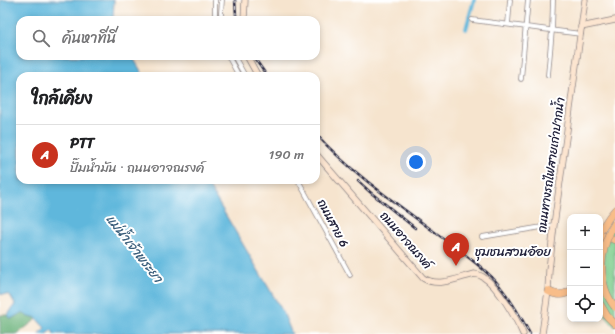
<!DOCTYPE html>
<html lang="th">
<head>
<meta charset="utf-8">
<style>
	body { margin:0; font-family:Sriracha,"Playpen Sans Thai",sans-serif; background:#f6f6f6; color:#202124 }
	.controls { position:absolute; right:12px; bottom:12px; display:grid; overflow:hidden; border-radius:8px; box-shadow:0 2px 6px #0003 }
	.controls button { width:36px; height:36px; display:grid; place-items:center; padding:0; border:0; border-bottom:1px solid #e0e0e0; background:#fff; color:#202124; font:20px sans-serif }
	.you { position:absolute; left:416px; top:162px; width:14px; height:14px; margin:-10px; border:3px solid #fff; border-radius:50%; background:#1a73e8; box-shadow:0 0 0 6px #1a73e833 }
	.badge { display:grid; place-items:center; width:26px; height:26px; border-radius:50%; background:#c8321e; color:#fff; font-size:13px; font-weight:700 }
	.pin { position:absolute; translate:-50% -33px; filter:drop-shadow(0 1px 2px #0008) }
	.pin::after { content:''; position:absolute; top:21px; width:14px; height:12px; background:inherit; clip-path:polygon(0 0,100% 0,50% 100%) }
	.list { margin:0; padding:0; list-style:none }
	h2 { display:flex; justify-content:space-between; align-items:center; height:52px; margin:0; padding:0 16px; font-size:17px }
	h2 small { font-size:13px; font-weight:400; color:#757577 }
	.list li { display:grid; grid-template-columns:26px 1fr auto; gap:12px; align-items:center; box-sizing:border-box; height:60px; padding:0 16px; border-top:1px solid #e0e0e0 }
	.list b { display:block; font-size:15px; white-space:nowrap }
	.list p { margin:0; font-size:13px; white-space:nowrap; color:#757577 }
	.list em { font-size:13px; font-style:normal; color:#757577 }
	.icon { flex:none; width:22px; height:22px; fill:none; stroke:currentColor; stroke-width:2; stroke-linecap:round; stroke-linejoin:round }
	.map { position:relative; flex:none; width:615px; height:334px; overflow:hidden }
	.search { position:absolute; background:#fff; box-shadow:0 2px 6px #0003; left:16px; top:16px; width:304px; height:44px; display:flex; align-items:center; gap:10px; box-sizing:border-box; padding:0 14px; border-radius:12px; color:#757577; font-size:15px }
	.panel { position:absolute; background:#fff; box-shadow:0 2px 6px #0003; left:16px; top:72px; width:304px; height:112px; border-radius:12px }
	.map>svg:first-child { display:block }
	.green { fill:#7fce8d; stroke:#507864 }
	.forest { fill:#67b178; stroke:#446a5a }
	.water { fill:#5eb7dc; stroke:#406c8c }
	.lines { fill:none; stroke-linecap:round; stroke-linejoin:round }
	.canal { stroke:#5eb7dc; stroke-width:4 }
	.street-casing { stroke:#8c8384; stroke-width:5.5 }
	.secondary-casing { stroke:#8c8384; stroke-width:7 }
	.highway-casing { stroke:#8c8384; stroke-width:8 }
	.street { stroke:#fff; stroke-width:4 }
	.secondary { stroke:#fce5d0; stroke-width:5.5 }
	.highway { stroke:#f8bd89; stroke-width:7 }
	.rail-casing { stroke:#22223b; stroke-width:2.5 }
	.rail { stroke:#fff; stroke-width:1; stroke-dasharray:3; stroke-linecap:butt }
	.highway-bridge-casing { stroke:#8c8384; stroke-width:8; stroke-linecap:butt }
	.highway-bridge { stroke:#f8bd89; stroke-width:7 }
	.labels { text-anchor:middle; stroke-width:4; stroke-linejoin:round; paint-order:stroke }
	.street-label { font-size:12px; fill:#22223b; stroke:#fff }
	.water-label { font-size:13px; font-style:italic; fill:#3a5e7b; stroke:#fff }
	.neighbourhood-label { font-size:13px; fill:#22223b; stroke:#fff }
</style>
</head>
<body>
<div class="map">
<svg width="615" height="334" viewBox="0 0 615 334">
	<rect width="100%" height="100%" fill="#fff"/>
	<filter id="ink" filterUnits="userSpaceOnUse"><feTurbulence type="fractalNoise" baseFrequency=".025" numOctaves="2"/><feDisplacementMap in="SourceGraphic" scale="8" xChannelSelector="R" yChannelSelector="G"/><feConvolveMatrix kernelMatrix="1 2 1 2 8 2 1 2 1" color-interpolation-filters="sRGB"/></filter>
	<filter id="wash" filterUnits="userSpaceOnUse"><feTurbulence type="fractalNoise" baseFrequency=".012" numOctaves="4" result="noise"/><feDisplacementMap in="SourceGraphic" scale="16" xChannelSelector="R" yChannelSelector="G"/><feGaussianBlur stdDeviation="0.9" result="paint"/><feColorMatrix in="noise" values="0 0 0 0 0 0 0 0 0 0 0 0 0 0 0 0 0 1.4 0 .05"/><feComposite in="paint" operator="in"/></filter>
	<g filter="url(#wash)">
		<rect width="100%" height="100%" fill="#f6e4ce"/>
		<!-- green -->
		<polygon class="green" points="615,228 615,327 600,310 600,235"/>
		<!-- forest -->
		<polygon class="forest" points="23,312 28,317 35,317 37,319 17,334 0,334 0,315 8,315 11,319"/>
		<!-- water -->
		<polygon class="water" points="0,0 114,0 113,20 20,20 20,56 132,56 144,76 20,76 20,180 205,180 283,312 292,334 54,334 52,330 46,334 38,334 45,328 35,317 28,317 23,312 11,319 8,315 15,304 10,295 0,294"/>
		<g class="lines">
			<!-- canal -->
			<polyline class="canal" points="466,29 474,0"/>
		</g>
	</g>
	<g filter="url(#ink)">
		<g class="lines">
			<defs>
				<g id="street">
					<polyline points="222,0 221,13 222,20"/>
					<polyline points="215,20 215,0"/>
					<polyline points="472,20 581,34"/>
					<polyline points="508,24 510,0"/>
					<polyline points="228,56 239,76"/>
					<polyline points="234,56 245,76"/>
					<polyline points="548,75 552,30 553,0"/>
					<polyline points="521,79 528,0"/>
					<polyline points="298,180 350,275"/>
					<polyline points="482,237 554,225"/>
				</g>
				<g id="secondary">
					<polyline points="244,20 245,0"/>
					<polyline points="581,27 615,20"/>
					<polyline points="247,56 258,76"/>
					<path d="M 316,154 L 423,278 C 438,288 458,278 474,274 C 477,274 480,275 483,277 C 498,286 516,318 523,334"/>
					<polyline points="542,334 548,291 549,270 554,225 585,0"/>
				</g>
				<g id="highway">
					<polyline points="600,231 610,216 615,210"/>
					<polyline points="600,237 606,236 615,240"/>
					<path d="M 548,291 C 555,295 563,296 570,291"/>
					<polyline points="600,304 607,316 615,324"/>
				</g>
			</defs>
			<!-- street casing -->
			<use href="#street" class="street-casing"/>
			<!-- secondary casing -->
			<use href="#secondary" class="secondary-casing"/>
			<!-- highway casing -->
			<use href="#highway" class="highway-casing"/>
			<!-- street -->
			<use href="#street" class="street"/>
			<!-- secondary -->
			<use href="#secondary" class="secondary"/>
			<!-- highway -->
			<use href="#highway" class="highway"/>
			<defs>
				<g id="rail">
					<polyline points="235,0 236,15 238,20"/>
					<polyline points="253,56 267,76"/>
					<path d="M 316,134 C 354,176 403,208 448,242 C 465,255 485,268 499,285 C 511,300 521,317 530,334"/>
					<polyline points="358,181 370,192 415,228"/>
				</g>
			</defs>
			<!-- rail casing -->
			<use href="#rail" class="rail-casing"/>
			<!-- rail -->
			<use href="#rail" class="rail"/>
			<defs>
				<path id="highway-bridge" d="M 615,223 C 599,247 596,284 615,307"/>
			</defs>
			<!-- highway-bridge casing -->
			<use href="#highway-bridge" class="highway-bridge-casing"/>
			<!-- highway-bridge -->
			<use href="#highway-bridge" class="highway-bridge"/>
		</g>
	</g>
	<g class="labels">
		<!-- street labels -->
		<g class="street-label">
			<text transform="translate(551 165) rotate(-82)" y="4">ถนนทางรถไฟสายเก่าปากน้ำ</text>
			<text transform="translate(333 223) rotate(62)" y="4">ถนนสาย 6</text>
			<text transform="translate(406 240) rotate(49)" y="4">ถนนอาจณรงค์</text>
		</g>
		<!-- water labels -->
		<g class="water-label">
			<text transform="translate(135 248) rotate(52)" y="5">แม่น้ำเจ้าพระยา</text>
		</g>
		<!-- neighbourhood labels -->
		<g class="neighbourhood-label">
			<text x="513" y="256">ชุมชนสวนอ้อย</text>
		</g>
	</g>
</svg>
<div class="controls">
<button>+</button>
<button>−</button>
<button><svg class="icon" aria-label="locate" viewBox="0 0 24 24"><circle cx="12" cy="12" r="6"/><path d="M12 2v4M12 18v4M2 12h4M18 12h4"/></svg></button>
</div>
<div class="you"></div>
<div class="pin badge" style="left:456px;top:266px">A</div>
<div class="search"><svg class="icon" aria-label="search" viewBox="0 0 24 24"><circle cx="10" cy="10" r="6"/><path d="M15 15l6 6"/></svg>ค้นหาที่นี่</div>
<section class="panel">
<h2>ใกล้เคียง<small></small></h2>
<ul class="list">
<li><span class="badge">A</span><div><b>PTT</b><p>ปั๊มน้ำมัน · ถนนอาจณรงค์</p></div><em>190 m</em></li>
</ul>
</section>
</div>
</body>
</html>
